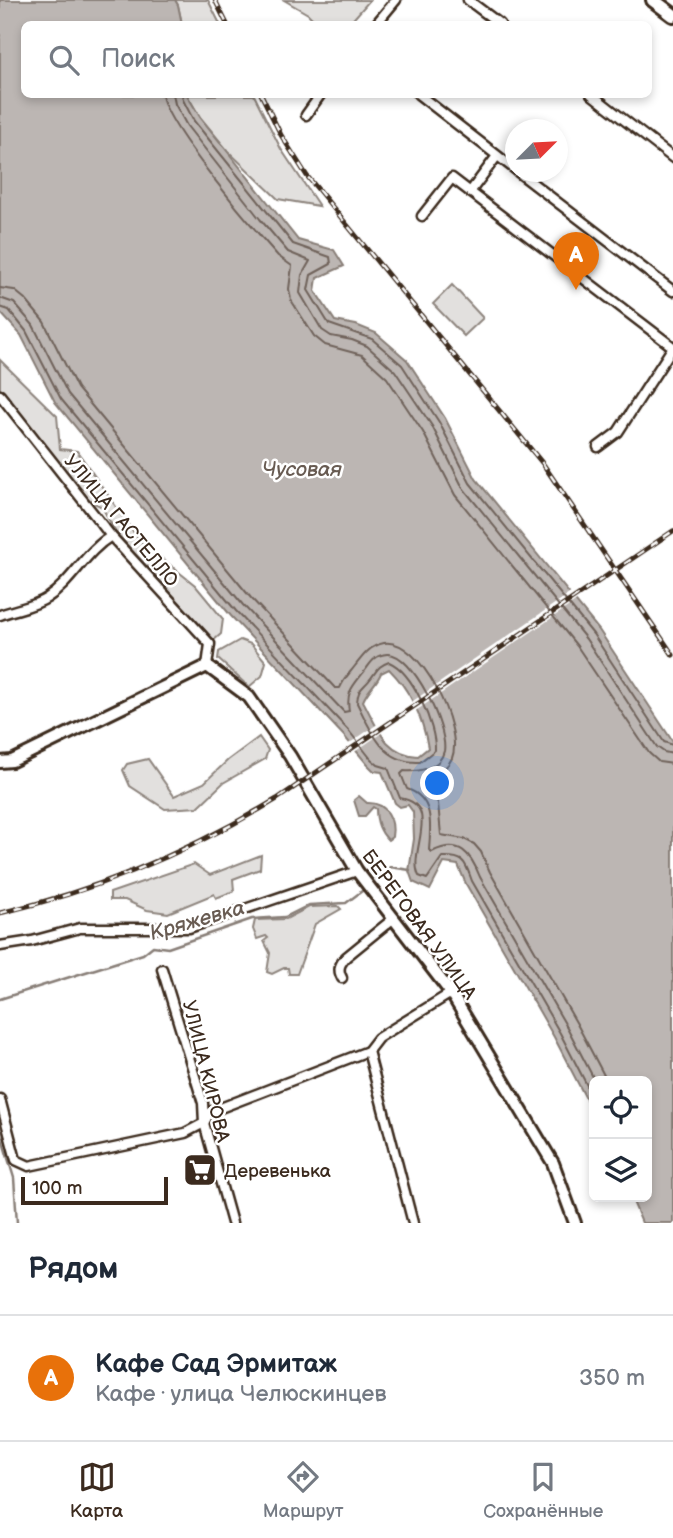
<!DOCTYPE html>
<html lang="ru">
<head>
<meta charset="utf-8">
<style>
	body { margin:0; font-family:"Balsamiq Sans",sans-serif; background:#f6f6f7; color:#1f2937 }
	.controls { position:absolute; right:21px; bottom:21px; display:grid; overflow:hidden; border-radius:10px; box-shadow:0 4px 10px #0003 }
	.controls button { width:63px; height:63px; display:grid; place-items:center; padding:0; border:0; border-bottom:2px solid #e0e1e3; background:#fff; color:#1f2937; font:35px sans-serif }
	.compass { position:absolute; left:505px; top:119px; width:63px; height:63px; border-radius:50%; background:#fff; box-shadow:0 4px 10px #0003; rotate:66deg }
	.scale { position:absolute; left:21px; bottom:18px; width:147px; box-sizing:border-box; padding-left:7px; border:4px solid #3b2a1e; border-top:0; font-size:19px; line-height:24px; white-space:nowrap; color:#3b2a1e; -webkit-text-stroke:5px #fff; paint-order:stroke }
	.you { position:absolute; left:438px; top:784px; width:24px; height:24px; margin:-18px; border:5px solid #fff; border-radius:50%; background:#1a73e8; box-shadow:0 0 0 10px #1a73e833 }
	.badge { display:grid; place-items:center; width:46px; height:46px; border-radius:50%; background:#3b2a1e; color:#fff; font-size:23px; font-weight:700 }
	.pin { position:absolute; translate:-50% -58px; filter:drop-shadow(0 2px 4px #0008) }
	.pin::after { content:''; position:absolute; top:37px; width:24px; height:21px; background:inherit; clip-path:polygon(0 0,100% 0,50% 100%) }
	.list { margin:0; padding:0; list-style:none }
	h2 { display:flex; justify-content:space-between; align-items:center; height:91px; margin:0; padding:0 28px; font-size:30px }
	h2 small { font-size:23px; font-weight:400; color:#747a83 }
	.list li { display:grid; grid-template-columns:46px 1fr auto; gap:21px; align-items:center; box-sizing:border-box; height:126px; padding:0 28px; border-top:2px solid #e0e1e3 }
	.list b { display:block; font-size:26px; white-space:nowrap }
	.list p { margin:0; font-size:23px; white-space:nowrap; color:#747a83 }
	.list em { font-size:23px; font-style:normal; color:#747a83 }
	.icon { flex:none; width:38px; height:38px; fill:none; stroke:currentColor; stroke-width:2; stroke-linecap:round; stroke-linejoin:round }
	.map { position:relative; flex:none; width:673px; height:1223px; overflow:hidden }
	.search { position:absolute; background:#fff; box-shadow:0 4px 10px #0003; left:21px; right:21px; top:21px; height:77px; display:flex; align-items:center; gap:18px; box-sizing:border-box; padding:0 24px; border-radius:10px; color:#747a83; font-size:26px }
	.sheet { height:217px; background:#fff }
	nav { display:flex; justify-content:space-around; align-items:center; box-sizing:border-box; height:98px; border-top:2px solid #e0e1e3; background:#fff; font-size:19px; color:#747a83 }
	nav a { display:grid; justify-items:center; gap:4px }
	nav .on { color:#3b2a1e }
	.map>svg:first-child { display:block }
	.green { fill:#e2e0de; stroke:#8e857e; stroke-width:2 }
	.water { fill:#bcb6b3; stroke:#887e77; stroke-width:2; fill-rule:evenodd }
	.pier { fill:#fff }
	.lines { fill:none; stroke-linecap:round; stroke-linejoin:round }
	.shore { stroke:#6f625a; stroke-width:2 }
	.stream { stroke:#887e77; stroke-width:2.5 }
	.minor-casing { stroke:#3b2a1e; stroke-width:13 }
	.tertiary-casing { stroke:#3b2a1e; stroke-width:16 }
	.primary-casing { stroke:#3b2a1e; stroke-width:18 }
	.minor { stroke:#fff; stroke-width:8 }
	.tertiary { stroke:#fff; stroke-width:10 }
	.primary { stroke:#fff; stroke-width:12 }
	.rail-casing { stroke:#3b2a1e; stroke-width:5 }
	.rail { stroke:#fff; stroke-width:2.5; stroke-dasharray:8; stroke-linecap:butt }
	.labels { text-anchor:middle; stroke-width:5; stroke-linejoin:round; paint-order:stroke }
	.street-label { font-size:19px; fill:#3b2a1e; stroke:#fff }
	.poi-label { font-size:19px; fill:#3b2a1e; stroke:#fff; text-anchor:start }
	.water-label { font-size:21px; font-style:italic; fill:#685b52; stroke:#fff }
</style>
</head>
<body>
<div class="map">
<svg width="673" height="1223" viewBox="0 0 673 1223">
	<rect width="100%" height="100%" fill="#fff"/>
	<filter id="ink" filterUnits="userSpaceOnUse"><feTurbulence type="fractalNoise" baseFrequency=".0143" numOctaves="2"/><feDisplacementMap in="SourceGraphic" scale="14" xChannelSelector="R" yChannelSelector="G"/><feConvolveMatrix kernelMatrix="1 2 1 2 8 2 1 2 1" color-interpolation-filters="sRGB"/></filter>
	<g filter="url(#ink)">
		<!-- green -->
		<g class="green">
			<polygon points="175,0 208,0 220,24 182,24 178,5"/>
			<polygon points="284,0 370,0 349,24 318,24 308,14"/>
			<polygon points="187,95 254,95 281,149 319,206 278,199 228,151 200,117"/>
			<polygon points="452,285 483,318 464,336 433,304"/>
			<polygon points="0,360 57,416 60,449 77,451 140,541 195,585 223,619 221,634 214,640 116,533 102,507 89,500 0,389"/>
			<polygon points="240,640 251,644 266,662 262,676 249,687 218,659 219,652"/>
			<polygon points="259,737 268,750 265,759 223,783 198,807 165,809 130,786 123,770 127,764 148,759 174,796 204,783 228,760"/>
			<polygon points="261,855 260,869 233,879 234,891 216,898 214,894 168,913 147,910 125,900 110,900 110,893 194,864 210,875"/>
			<polygon points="338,906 341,909 315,924 297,974 289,974 288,968 284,968 272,974 267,972 270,953 264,941 268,938 266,936 257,939 253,929 255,920 286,919 309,907"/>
		</g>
		<!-- water -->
		<g class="water">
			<path d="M 0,0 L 175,0 L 178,5 L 182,24 L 24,24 L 24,94 L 187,95 L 200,117 L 298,240 L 334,250 L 344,266 L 317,278 L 315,291 L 335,321 L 356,325 L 376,333 L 407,360 L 445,418 L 476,479 L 599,630 L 673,742 L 673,1223 L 642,1223 L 631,1197 L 647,1197 L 647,1081 L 594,1081 L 594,1114 L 554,1037 L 466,884 L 458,865 L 444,863 L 430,890 L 413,882 L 409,871 L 414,839 L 413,812 L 408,805 L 400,807 L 395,803 L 382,772 L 374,771 L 367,764 L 344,736 L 231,616 L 55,402 L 21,335 L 0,312 ZM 389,669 C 411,691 423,718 428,748 L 418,756 C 384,754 377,726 363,701 C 368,689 376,685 381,673 Z"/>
			<path d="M 359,796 L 367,803 C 387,802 395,820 392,837 L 388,840 C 380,832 376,820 376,809 L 373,807 L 365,816 L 359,816 L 354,800 Z"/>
		</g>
		<!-- pier -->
		<g class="pier">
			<polygon points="572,592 578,600 414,712 410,703"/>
			<polygon points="379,723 383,732 353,753 347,745"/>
		</g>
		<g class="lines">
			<!-- shore -->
			<g class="shore">
				<path d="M 162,94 C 164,124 254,229 278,256 L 292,266 L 289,289 L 291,300 L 314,336 L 325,345 L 362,355 L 387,378 L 423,432 L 455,495 L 577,646 L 649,753 L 659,762 L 673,764"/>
				<polyline points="173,94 175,104 187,126 260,219 288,252 310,261 302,275 300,293 322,330 331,336 352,340 367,346 395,371 432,426 463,488 586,639 657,747 664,752 673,754"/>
				<polyline points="182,94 183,100 194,121 293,244 330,257 331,264 311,275 308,290 329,324 372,339 402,365 439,422 470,483 593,634 664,742 673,745"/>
				<path d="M 0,288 L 14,290 L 25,299 L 44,322 L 77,388 L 251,598 L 335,688 L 340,688 C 344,678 349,674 355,666 C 363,656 369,646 384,643 C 420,637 464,729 452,758 C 447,770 434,775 425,783 L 438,803 L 441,835 L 464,839 L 474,844 L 481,852 L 490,872 L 577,1024 L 607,1081"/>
				<path d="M 0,298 L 14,303 L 33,325 L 68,394 L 243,605 L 344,712 L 349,711 C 346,692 352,687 363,673 C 370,665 373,655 387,654 C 413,652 448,729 444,751 C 440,769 418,772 404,771 L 401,774 L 407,789 C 434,798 431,825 429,850 L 432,852 C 460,838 471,854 480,877 L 568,1029 L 595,1081"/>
				<path d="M 0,307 L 9,310 L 26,331 L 61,399 L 236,611 L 349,731 L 371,759 L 378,765 L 388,768 L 400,798 C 443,805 407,853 419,876 L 427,879 L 442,857 C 465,856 465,862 472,881 L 560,1033 L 594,1099"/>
				<path d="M 389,662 C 413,672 436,726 435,750 L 420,762 C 383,764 371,731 357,703 C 358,687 364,688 371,678 C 378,669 378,666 389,662 Z"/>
			</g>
			<!-- stream -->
			<g class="stream">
				<polyline points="377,879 390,867 410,870"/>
				<polyline points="0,999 143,954 153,946 168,948 252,919 285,917 309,905 346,903 362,891"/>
				<polyline points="0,1132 14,1178 17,1223"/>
			</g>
			<defs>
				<g id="minor">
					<polyline points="468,0 500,24"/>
					<polyline points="376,24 396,0"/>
					<polyline points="418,94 516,170"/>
					<polyline points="591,94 673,158"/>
					<polyline points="306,115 321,94"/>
					<polyline points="518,172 673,291"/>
					<polyline points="470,192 497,156"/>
					<polyline points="422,216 452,178 673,347 618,432 598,447"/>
					<polyline points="0,395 111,536 210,644 207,666"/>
					<path d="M 0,615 C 15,609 34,607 47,598 C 72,582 85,552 111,536"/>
					<polyline points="0,946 32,941 80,928 189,928 357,871"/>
					<polyline points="162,969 203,1103 204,1123 232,1223"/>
					<path d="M 342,978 C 337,969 340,964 346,957 L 394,918"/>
					<polyline points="368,1051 413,1223"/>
					<polyline points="0,1099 16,1160 29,1166 185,1133 204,1123 210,1112 368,1051 378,1038 451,993"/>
				</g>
				<polyline id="tertiary" points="0,762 12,761 207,666 249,697 290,756 357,871 451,993 553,1163 575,1223"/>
				<polyline id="primary" points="653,0 673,15"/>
			</defs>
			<!-- minor casing -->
			<use href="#minor" class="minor-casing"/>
			<!-- tertiary casing -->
			<use href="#tertiary" class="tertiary-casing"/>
			<!-- primary casing -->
			<use href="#primary" class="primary-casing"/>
			<!-- minor -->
			<use href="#minor" class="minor"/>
			<!-- tertiary -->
			<use href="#tertiary" class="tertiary"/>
			<!-- primary -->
			<use href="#primary" class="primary"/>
			<defs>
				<g id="rail">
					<polyline points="215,0 227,24"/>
					<polyline points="261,94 281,135 307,176 543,464 673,655"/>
					<path d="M 0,913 C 99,890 189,852 277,799 L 673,531"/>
				</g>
			</defs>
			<!-- rail casing -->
			<use href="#rail" class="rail-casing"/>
			<!-- rail -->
			<use href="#rail" class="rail"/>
		</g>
	</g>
	<!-- icons -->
	<defs>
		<symbol id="supermarket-square" viewBox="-11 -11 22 22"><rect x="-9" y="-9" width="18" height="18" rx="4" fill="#3b2a1e" stroke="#fff"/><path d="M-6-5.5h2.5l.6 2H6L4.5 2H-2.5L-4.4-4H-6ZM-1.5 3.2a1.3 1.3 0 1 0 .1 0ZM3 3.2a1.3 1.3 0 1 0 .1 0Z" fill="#fff"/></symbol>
	</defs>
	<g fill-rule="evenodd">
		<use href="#supermarket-square" x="181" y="1151" width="38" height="38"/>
	</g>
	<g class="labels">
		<!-- street labels -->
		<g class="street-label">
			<text transform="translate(122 520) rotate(50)" y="7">УЛИЦА ГАСТЕЛЛО</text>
			<text transform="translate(420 924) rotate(54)" y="7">БЕРЕГОВАЯ УЛИЦА</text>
			<text transform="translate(207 1071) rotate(76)" y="7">УЛИЦА КИРОВА</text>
		</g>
		<!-- poi labels -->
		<g class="poi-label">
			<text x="224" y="1177">Деревенька</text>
		</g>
		<!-- water labels -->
		<g class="water-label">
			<text x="302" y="476">Чусовая</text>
			<text transform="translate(197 920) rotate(-16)" y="7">Кряжевка</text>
		</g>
	</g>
</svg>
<div class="controls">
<button><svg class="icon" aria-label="locate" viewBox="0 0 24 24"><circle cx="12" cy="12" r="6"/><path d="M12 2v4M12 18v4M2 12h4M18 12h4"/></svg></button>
<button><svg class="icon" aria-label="layers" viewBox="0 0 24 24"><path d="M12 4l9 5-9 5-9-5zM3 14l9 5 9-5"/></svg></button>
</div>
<svg class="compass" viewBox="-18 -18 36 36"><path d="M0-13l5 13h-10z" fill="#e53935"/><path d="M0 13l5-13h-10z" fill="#747a83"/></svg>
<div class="scale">100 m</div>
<div class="you"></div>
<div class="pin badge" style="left:576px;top:290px;background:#e8710a">A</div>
<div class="search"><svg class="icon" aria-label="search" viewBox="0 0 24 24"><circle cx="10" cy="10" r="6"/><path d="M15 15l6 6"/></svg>Поиск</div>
</div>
<section class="sheet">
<h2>Рядом<small></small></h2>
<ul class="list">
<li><span class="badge" style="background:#e8710a">A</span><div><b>Кафе Сад Эрмитаж</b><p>Кафе · улица Челюскинцев</p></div><em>350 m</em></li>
</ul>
</section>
<nav>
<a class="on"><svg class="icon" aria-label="map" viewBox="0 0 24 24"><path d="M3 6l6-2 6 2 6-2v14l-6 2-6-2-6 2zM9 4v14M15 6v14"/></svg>Карта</a>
<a><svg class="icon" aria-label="directions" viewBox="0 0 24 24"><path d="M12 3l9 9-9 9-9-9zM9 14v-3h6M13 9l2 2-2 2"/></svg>Маршрут</a>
<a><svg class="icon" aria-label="saved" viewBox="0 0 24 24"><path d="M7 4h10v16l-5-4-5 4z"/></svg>Сохранённые</a>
</nav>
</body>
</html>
